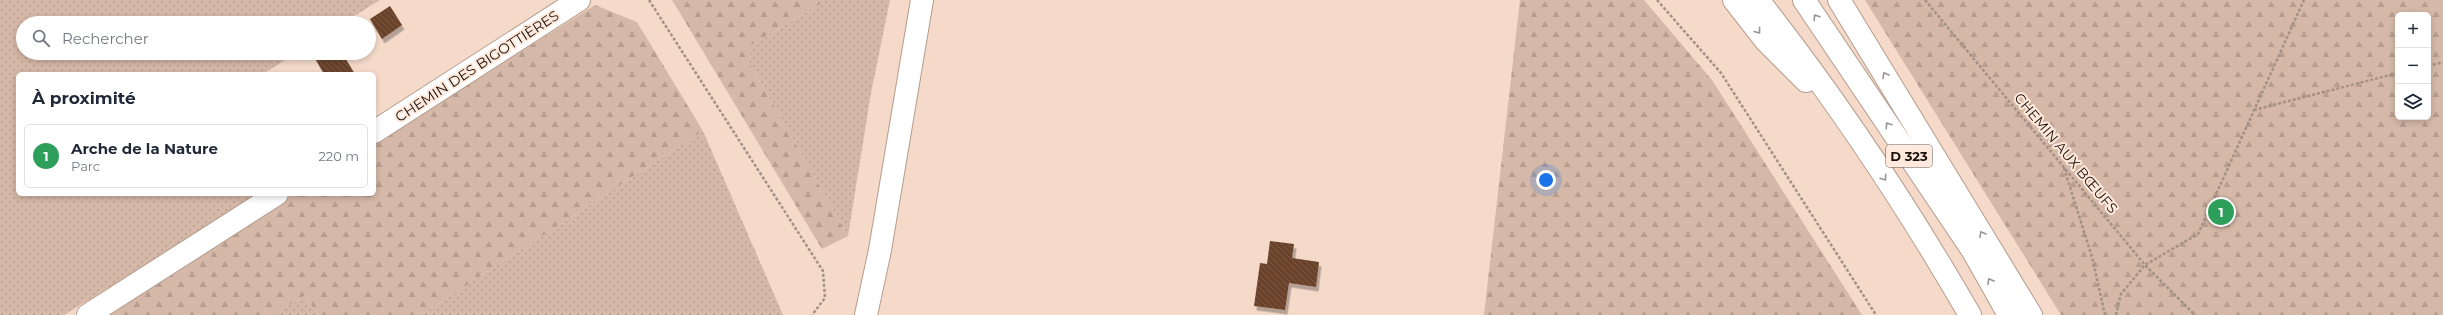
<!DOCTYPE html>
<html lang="fr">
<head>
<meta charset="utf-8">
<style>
	body { margin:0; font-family:Montserrat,sans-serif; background:#f6f6f7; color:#1f2937 }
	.controls { position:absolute; right:12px; top:12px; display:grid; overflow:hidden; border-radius:6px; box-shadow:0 2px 6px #0003 }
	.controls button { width:36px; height:36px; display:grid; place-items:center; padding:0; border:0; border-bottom:1px solid #e0e1e3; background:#fff; color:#1f2937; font:20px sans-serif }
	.you { position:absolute; left:1546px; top:180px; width:14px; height:14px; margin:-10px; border:3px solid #fff; border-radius:50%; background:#1a73e8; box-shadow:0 0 0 6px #1a73e833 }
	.badge { display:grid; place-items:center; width:26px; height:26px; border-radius:50%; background:#2563eb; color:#fff; font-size:13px; font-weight:700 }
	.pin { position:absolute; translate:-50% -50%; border:2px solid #fff; box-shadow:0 1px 4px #0006 }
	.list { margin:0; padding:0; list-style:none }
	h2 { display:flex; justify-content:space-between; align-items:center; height:52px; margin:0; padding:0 16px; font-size:17px }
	h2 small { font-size:13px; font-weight:400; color:#747a83 }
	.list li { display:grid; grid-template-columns:26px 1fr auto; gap:12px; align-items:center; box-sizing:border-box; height:64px; margin:0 8px 8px; padding:0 8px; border:1px solid #e0e1e3; border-radius:6px }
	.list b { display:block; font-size:15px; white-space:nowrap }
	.list p { margin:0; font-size:13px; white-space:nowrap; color:#747a83 }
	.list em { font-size:13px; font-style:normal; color:#747a83 }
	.icon { flex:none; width:22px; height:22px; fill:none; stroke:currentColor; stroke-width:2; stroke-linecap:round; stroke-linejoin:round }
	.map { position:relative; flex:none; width:2443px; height:315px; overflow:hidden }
	.search { position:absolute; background:#fff; box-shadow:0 2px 6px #0003; left:16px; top:16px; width:360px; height:44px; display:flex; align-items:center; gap:10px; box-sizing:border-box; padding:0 14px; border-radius:22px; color:#747a83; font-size:15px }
	.panel { position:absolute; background:#fff; box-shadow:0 2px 6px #0003; left:16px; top:72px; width:360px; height:124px; border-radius:6px }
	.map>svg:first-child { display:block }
	.grass { fill:url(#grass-dots) }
	.forest { fill:url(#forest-firs); fill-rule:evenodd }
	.building { fill:url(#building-back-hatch); filter:url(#shadow) }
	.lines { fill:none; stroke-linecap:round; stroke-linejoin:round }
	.street-casing { stroke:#b59c8d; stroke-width:24 }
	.secondary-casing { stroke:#b59c8d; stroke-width:24 }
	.highway-casing { stroke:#b59c8d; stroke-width:24 }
	.path { stroke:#a49084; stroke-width:2.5; stroke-dasharray:3 2; stroke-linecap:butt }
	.street { stroke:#fff; stroke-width:22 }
	.secondary { stroke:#fff; stroke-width:22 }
	.highway { stroke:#fff; stroke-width:22 }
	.oneway { stroke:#999592 }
	.labels { text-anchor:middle; stroke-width:4; stroke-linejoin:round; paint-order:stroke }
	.shield { fill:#ffe9dc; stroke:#60534b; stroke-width:1 }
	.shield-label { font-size:13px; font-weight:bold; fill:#1c130d }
	.street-label { font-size:14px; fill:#1c130d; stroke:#ffe9dc }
</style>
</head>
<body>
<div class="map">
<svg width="2443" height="315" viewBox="0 0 2443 315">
	<defs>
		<pattern id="grass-dots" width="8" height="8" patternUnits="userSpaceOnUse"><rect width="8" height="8" fill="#d5b8a7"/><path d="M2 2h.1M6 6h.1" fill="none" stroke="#b69d8f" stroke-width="1.8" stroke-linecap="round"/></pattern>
		<pattern id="forest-firs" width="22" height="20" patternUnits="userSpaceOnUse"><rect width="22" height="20" fill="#d5b8a7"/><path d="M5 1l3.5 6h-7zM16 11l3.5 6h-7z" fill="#b69d8f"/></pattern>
		<pattern id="building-back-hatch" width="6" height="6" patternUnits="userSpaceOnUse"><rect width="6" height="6" fill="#6a432a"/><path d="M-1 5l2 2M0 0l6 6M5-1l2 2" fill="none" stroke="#7a5a46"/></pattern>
		<filter id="shadow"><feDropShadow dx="2.5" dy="4.5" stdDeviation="0" flood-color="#0004"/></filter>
	</defs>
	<rect width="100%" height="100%" fill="#f5daca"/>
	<!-- grass -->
	<g class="grass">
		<polygon points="0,0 380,0 343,23 23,23 23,53 296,53 263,74 18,74 18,194 262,194 64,315 0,315"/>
		<polygon points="827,0 890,0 871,93 848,236 749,62 751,45"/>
		<polygon points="703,131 783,315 421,315"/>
		<polygon points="304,296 319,315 271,315"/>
	</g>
	<!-- forest -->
	<g class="forest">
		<polygon points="672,0 827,0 751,45 749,62 848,236 822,249"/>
		<polygon points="1520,0 1644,0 1712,80 1862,315 1484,315"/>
		<path d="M 1865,0 L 2443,0 L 2443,315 L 2061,315 ZM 2398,15 L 2428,15 L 2428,117 L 2398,117 Z"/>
		<polygon points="595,5 637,22 703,131 421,315 319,315 304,296 271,315 102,315 294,194 374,194 374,144"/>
	</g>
	<!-- building -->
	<g class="building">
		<polygon points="390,6 402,25 382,39 370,19"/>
		<polygon points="312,53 342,53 355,74 324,74"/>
		<polygon points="1270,241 1294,244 1292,258 1319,262 1316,287 1289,283 1285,310 1254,306 1260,263 1267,264"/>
	</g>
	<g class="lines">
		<defs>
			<g id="street">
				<polyline points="374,132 579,0"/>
				<polyline points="88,315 277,194"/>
			</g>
			<polyline id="secondary" points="866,315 880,250 922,0"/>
			<g id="highway">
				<polyline points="1734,0 1766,41 1806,81"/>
				<path d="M 1758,0 C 1836,99 1907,206 1970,315"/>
				<polyline points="1804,0 1973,251 2009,315"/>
				<polyline points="1839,0 2031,315"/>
			</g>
		</defs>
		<!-- street casing -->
		<use href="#street" class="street-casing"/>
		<!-- secondary casing -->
		<use href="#secondary" class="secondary-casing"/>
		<!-- highway casing -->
		<use href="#highway" class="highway-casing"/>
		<!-- path -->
		<g class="path">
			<polyline points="649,0 823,271 825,298 812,315"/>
			<polyline points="1657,0 1721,73 1876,315"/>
			<polyline points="1925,0 2145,265 2195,315"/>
			<polyline points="2428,66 2443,62"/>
			<polyline points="2254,110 2398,73"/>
			<polyline points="2064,168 2092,257 2105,315"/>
			<polyline points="2116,315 2121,294 2145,265 2198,234 2304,0"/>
		</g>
		<!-- street -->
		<use href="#street" class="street"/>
		<!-- secondary -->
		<use href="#secondary" class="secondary"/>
		<!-- highway -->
		<use href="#highway" class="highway"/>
	</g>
	<!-- one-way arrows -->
	<defs><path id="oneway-chevron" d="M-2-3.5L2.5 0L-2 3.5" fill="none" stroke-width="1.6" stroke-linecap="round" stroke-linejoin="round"/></defs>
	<g class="oneway">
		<use href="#oneway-chevron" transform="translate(1816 17) rotate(-124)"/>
		<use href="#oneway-chevron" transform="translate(1758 31) rotate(52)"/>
		<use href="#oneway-chevron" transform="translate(1885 75) rotate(-121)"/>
		<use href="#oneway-chevron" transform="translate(1888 125) rotate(-124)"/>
		<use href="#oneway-chevron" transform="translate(1884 178) rotate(56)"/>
		<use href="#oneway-chevron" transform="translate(1982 234) rotate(-121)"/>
		<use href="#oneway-chevron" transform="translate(1990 281) rotate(-119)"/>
	</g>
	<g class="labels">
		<!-- shield labels -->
		<rect class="shield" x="1886" y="145" width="46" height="22" rx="3"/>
		<g class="shield-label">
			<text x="1909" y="161">D 323</text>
		</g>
		<!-- street labels -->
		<g class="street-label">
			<text transform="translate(477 66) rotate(-33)" y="5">CHEMIN DES BIGOTTIÈRES</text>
			<text transform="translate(2066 153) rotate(50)" y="5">CHEMIN AUX BŒUFS</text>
		</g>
	</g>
</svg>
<div class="controls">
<button>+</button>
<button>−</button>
<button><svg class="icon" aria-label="layers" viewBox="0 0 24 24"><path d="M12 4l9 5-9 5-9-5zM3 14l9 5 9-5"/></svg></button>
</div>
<div class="you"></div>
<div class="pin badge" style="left:2221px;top:212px;background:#2e9e5b">1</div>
<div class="search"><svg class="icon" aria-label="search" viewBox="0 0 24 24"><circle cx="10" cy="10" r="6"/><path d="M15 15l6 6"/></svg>Rechercher</div>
<section class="panel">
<h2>À proximité<small></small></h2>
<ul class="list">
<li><span class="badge" style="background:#2e9e5b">1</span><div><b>Arche de la Nature</b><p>Parc</p></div><em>220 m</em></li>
</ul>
</section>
</div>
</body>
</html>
